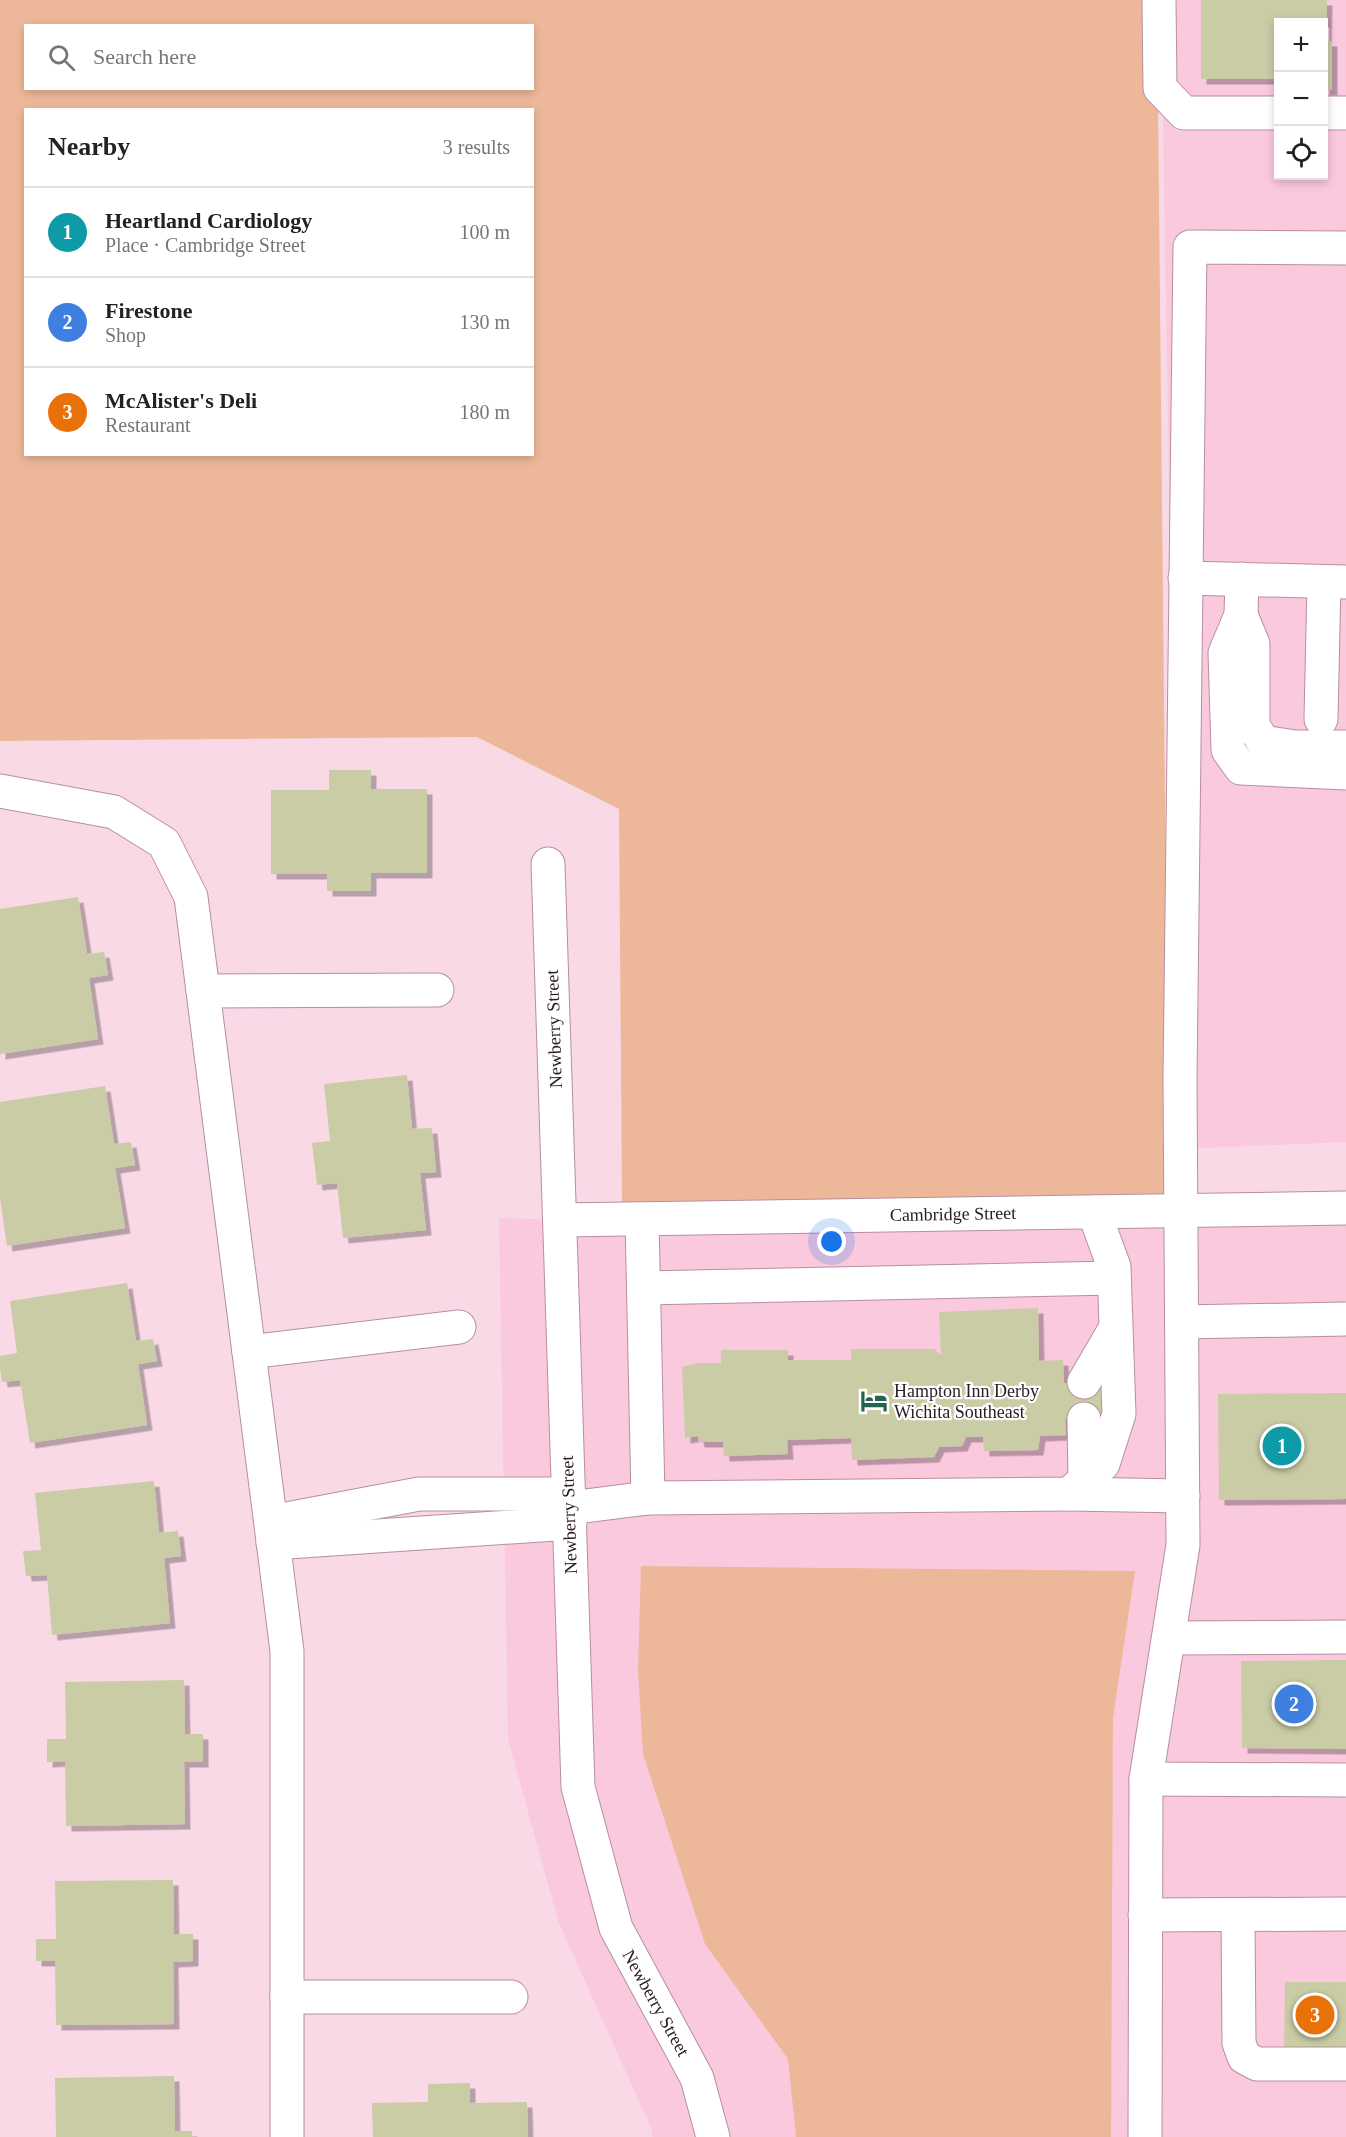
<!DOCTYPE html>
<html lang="en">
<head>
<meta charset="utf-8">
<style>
	body { margin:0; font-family:"Times New Roman",serif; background:#f6f6f6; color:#222 }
	.controls { position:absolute; right:18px; top:18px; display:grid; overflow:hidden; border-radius:0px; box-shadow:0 3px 9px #0003 }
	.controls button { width:54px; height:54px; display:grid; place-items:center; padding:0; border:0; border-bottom:2px solid #e0e0e0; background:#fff; color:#222; font:30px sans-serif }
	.you { position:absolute; left:832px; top:1242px; width:21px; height:21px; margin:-15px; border:4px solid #fff; border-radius:50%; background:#1a73e8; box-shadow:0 0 0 9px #1a73e833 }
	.badge { display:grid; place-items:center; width:39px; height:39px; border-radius:50%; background:#1a73e8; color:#fff; font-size:20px; font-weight:700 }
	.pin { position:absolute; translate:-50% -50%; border:3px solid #fff; box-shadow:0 2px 6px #0006 }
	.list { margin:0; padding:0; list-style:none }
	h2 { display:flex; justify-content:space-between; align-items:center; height:78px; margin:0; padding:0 24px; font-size:26px }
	h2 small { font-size:20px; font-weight:400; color:#767676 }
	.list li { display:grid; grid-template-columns:39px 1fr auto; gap:18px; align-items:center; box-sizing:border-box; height:90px; padding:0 24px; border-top:2px solid #e0e0e0 }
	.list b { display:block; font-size:22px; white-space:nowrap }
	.list p { margin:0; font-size:20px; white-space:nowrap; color:#767676 }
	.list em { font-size:20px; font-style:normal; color:#767676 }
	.icon { flex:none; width:33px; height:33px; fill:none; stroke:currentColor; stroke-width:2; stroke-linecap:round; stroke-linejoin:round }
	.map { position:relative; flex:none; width:1346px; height:2137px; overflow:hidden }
	.search { position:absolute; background:#fff; box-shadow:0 3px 9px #0003; left:24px; top:24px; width:510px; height:66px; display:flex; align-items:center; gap:15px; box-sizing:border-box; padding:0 21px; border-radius:0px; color:#767676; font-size:22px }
	.panel { position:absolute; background:#fff; box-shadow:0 3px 9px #0003; left:24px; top:108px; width:510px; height:348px; border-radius:0px }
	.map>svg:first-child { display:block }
	.built { fill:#fac9de; fill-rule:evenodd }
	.green { fill:#edb899; fill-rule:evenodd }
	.building { fill:#c9cca5; filter:url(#shadow) }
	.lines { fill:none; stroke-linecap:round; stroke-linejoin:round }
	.minor-casing { stroke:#b68fa0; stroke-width:35 }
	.minor { stroke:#fff; stroke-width:33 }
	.labels { text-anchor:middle; stroke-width:4.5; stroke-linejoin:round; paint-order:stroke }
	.street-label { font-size:18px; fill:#291b21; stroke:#fff }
	.poi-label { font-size:18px; fill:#291b21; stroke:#fff; text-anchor:start }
</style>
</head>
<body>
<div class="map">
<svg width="1346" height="2137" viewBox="0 0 1346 2137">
	<defs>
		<filter id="shadow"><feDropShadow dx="5.5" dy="5.5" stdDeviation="0" flood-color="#0004"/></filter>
	</defs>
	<rect width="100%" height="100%" fill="#fad9e7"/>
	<!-- built -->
	<g class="built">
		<path d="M 1161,0 L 1346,0 L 1346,1142 L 1180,1149 ZM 1278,22 L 1324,22 L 1324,176 L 1278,176 Z"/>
		<polygon points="1346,1197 1346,2137 653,2137 651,2128 558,1921 508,1739 499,1218 560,1220"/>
	</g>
	<!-- green -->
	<g class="green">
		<path d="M 0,0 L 1157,0 L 1169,1202 L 622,1207 L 619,809 L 477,737 L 0,741 ZM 26,26 L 532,26 L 532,88 L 26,88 ZM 26,110 L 532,110 L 532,454 L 26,454 Z"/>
		<polygon points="641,1566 1135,1571 1113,1718 1111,2137 796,2137 788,2059 705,1944 643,1754 638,1671"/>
	</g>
	<!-- building -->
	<g class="building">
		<polygon points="1201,0 1327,0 1326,41 1332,41 1332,90 1324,90 1324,22 1278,22 1278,79 1201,79"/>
		<polygon points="329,770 371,770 371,789 427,789 427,873 371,873 371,891 327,891 327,874 271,874 271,790 329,790"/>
		<polygon points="78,897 87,954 104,952 108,975 89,978 98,1039 0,1054 0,909"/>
		<polygon points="407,1075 412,1129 432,1128 436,1172 420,1173 426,1230 343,1238 337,1183 317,1185 312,1143 330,1141 324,1084"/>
		<polygon points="105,1086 114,1144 131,1142 135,1165 115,1168 125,1228 7,1246 0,1198 0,1102"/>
		<polygon points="127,1283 136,1341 153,1339 157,1361 138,1364 147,1425 30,1443 20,1380 2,1382 0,1368 0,1356 17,1353 10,1301"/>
		<polygon points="1038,1308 1039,1361 1063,1360 1064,1383 1107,1383 1106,1419 1065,1419 1066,1435 1040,1436 1038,1450 984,1451 983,1437 966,1437 962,1446 939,1447 934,1457 852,1460 851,1438 787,1440 788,1454 724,1456 723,1442 699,1442 698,1436 685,1438 682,1367 698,1363 721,1363 721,1350 788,1350 788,1360 851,1360 851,1349 935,1349 941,1357 939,1312"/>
		<polygon points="1346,1393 1346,1499 1219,1500 1218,1394"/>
		<polygon points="154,1481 159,1533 178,1531 181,1556 164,1558 170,1623 52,1635 47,1575 26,1576 23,1551 41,1550 35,1493"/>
		<polygon points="1346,1660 1346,1749 1242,1748 1241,1661"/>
		<polygon points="184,1680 185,1734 203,1734 203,1762 184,1762 185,1824 66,1826 65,1761 47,1762 47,1739 66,1739 65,1682"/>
		<polygon points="173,1880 174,1934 193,1934 193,1961 173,1962 174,2024 56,2025 55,1961 36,1961 36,1939 56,1939 55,1881"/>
		<polygon points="1285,1982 1346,1982 1346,2049 1284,2048"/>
		<polygon points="174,2076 175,2131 192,2131 192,2137 56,2137 55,2078"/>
		<polygon points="470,2083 470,2103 527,2102 528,2137 373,2137 372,2103 428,2102 428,2084"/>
	</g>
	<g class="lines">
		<defs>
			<g id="minor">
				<polyline points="1159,0 1160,88 1184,113 1278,113"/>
				<polyline points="1324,113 1346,113"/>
				<polyline points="1185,578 1346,582"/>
				<polyline points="1242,579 1241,615 1253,644 1253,725 1263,742 1295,747 1346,747"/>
				<polyline points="1241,615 1225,653 1228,750 1241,768 1346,773"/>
				<polyline points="1321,719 1324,582"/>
				<polyline points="0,791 114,812 164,843 191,897 287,1651 287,2137"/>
				<polyline points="548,864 578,1787 616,1928 697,2078 713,2137"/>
				<polyline points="203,991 437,990"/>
				<polyline points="642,1219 648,1498"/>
				<polyline points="560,1220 1346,1208"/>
				<polyline points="644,1288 1114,1278"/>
				<polyline points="1182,1322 1346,1319"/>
				<polyline points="249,1352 459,1327"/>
				<polyline points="1084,1382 1115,1329"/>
				<polyline points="1084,1419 1085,1480"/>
				<polyline points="1069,1494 1183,1496"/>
				<polyline points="569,1508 648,1498 1069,1494 1103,1464 1119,1414 1114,1267 1094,1212"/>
				<polyline points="271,1522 419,1494 569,1494"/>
				<polyline points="273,1543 570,1523"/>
				<polyline points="1169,1638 1346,1637"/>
				<polyline points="1146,1779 1346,1780"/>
				<polyline points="1145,1915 1346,1914"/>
				<polyline points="1238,1915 1239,2043 1244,2057 1257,2064 1346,2064"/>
				<polyline points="287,1997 511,1997"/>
				<polyline points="1145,2137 1146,1779 1183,1545 1180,1079 1190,247 1346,248"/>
			</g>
		</defs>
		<!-- minor casing -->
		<use href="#minor" class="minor-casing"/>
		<!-- minor -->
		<use href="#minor" class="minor"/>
	</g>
	<!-- icons -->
	<defs>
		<symbol id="hotel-bare" viewBox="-9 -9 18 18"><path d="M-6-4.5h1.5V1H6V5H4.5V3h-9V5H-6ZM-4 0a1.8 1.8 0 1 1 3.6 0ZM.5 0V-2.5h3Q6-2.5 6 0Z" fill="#236350" stroke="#fff" stroke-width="2.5" paint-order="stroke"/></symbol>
	</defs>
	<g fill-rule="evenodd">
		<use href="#hotel-bare" x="855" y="1382" width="38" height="38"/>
	</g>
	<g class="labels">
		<!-- street labels -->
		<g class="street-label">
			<text transform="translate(554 1029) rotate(-92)" y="6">Newberry Street</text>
			<text transform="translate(953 1214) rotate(-1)" y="6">Cambridge Street</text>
			<text transform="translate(569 1515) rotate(-92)" y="6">Newberry Street</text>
			<text transform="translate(656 2003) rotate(61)" y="6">Newberry Street</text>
		</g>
		<!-- poi labels -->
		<g class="poi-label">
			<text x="894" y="1397">Hampton Inn Derby<tspan x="894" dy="21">Wichita Southeast</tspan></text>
		</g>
	</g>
</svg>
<div class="controls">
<button>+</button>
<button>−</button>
<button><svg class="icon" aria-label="locate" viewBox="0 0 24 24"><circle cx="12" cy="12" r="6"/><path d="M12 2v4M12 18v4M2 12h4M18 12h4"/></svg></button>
</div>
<div class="you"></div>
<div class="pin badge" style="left:1282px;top:1446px;background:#0f9aa8">1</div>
<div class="pin badge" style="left:1294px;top:1704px;background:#3f7fe0">2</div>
<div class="pin badge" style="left:1315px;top:2015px;background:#e8710a">3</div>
<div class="search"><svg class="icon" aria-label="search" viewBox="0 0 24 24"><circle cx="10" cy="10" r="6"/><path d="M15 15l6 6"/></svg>Search here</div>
<section class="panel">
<h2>Nearby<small>3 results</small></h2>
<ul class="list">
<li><span class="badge" style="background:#0f9aa8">1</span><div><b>Heartland Cardiology</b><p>Place · Cambridge Street</p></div><em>100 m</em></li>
<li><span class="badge" style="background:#3f7fe0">2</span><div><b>Firestone</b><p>Shop</p></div><em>130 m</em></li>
<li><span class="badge" style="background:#e8710a">3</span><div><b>McAlister's Deli</b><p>Restaurant</p></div><em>180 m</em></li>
</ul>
</section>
</div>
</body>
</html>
